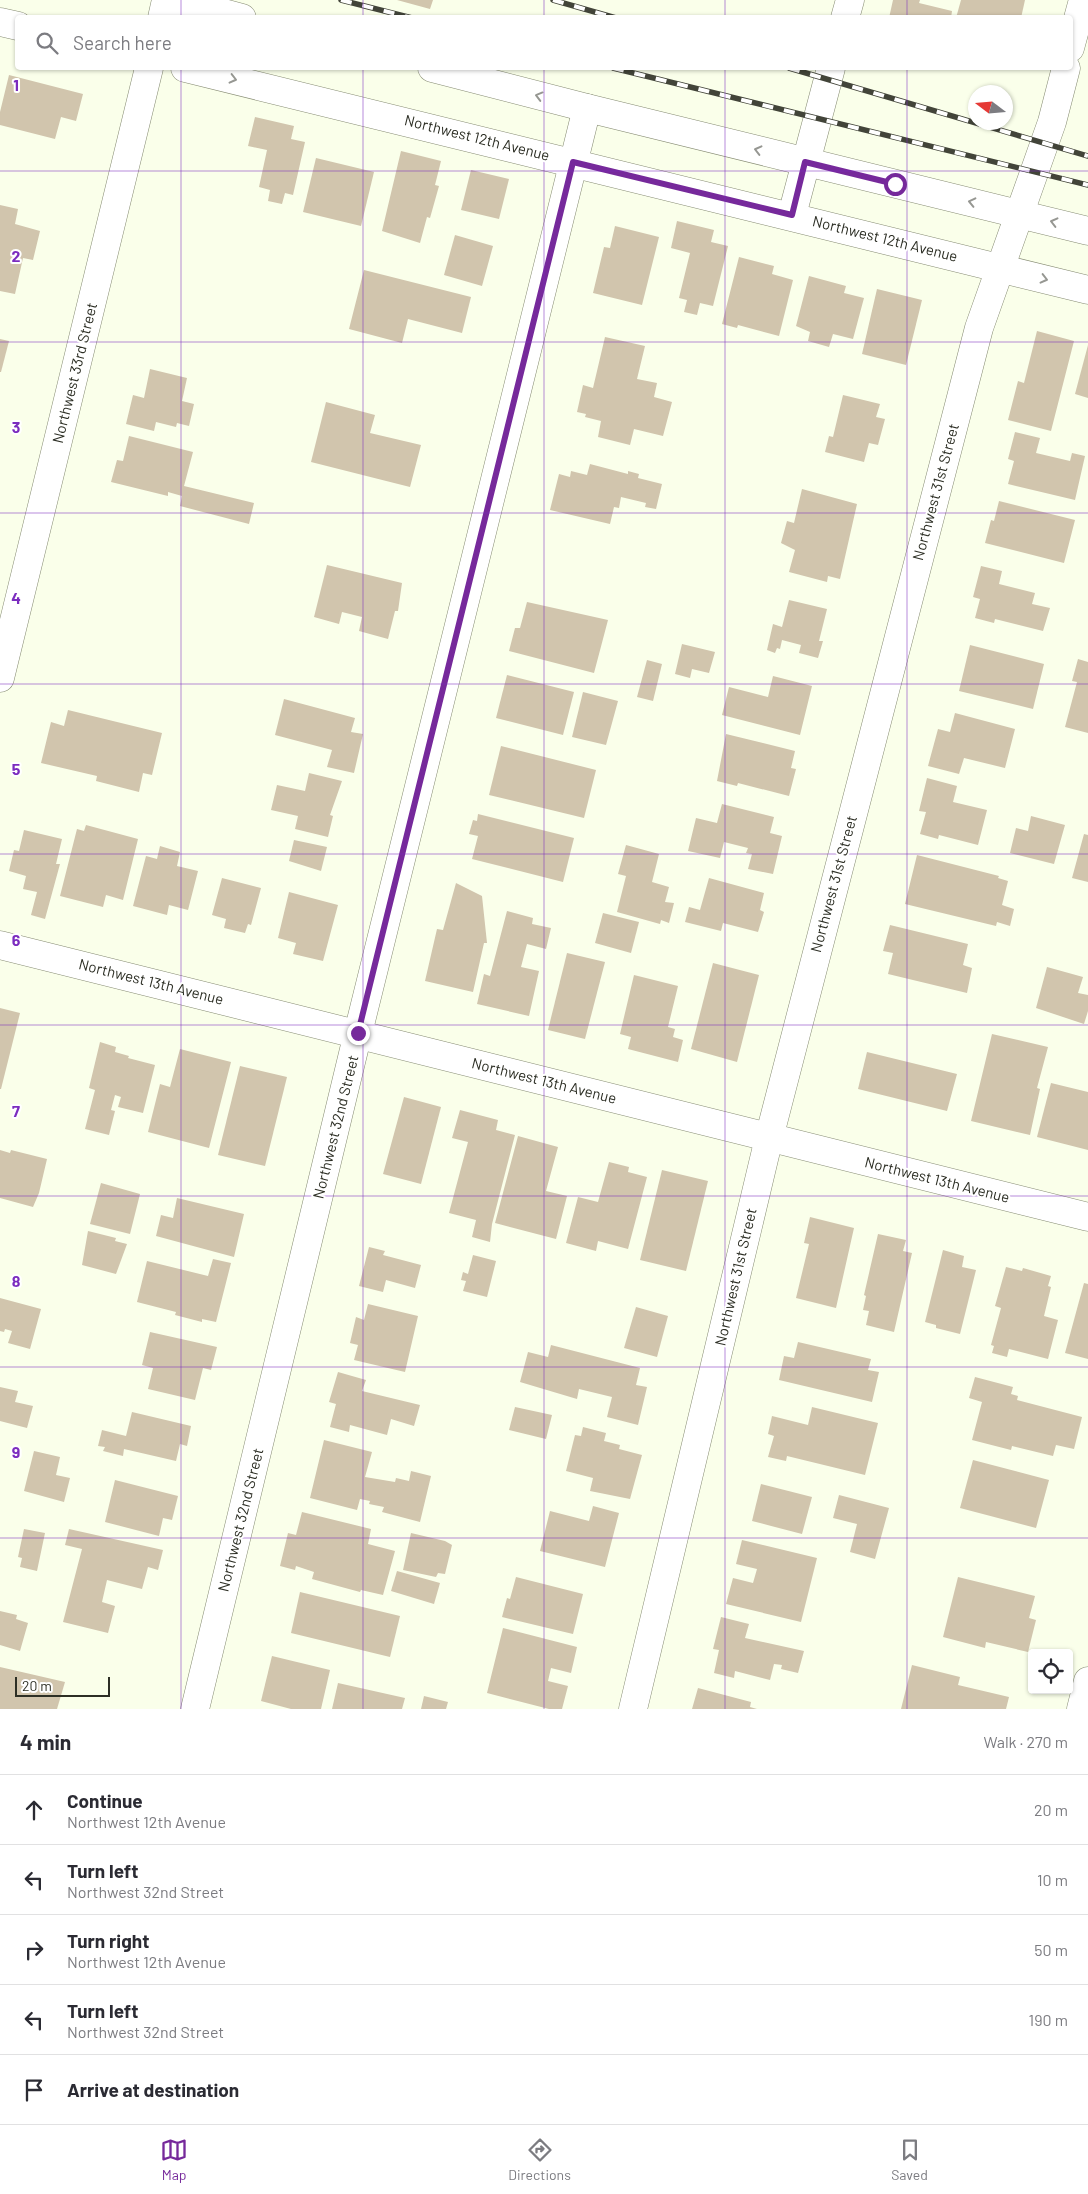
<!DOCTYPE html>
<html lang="en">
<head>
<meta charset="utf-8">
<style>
	body { margin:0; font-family:Barlow,sans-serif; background:#f2f2f3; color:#2b2b33 }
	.controls { position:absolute; right:15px; bottom:15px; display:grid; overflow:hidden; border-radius:5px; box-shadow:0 1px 4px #0004 }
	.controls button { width:45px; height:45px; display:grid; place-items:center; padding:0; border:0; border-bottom:1px solid #e1e1e2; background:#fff; color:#2b2b33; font:25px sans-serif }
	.compass { position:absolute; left:968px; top:85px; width:45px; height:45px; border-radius:50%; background:#fff; box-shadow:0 1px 4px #0004; rotate:286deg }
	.scale { position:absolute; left:15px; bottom:12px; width:95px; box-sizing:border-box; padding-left:5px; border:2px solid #2d2f25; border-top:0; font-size:14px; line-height:18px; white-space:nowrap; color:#2d2f25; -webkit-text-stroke:4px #fff; paint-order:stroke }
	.stop { position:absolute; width:15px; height:15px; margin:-11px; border:4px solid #76299b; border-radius:50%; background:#fff }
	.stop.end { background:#76299b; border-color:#fff; box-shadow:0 1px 5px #0008 }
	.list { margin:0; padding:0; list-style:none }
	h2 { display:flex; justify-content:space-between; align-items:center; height:65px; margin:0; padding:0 20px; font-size:21px }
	h2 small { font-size:16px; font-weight:400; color:#7c7c81 }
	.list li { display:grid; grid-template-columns:32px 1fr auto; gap:15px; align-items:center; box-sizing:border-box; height:70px; padding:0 20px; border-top:1px solid #e1e1e2 }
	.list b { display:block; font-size:19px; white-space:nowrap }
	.list p { margin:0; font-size:16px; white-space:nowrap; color:#7c7c81 }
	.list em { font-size:16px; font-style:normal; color:#7c7c81 }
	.icon { flex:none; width:28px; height:28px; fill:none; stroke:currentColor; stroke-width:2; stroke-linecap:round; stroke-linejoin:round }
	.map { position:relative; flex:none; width:1088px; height:1709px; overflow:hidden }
	.search { position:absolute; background:#fff; box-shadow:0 1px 4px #0004; left:15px; right:15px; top:15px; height:55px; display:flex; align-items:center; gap:12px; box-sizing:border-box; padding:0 18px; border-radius:5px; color:#7c7c81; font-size:19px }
	.sheet { height:415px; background:#fff }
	nav { display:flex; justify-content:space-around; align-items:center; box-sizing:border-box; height:70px; border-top:1px solid #e1e1e2; background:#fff; font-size:14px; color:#7c7c81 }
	nav a { display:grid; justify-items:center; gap:2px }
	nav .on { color:#76299b }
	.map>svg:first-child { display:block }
	.building { fill:#d1c5ad }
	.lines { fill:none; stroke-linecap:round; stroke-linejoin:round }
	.minor-casing { stroke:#868b73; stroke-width:29 }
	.secondary-casing { stroke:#868b73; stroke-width:29 }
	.minor { stroke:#fff; stroke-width:28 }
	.secondary { stroke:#fff; stroke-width:28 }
	.rail-casing { stroke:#424439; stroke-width:5.5 }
	.rail { stroke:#fff; stroke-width:4; stroke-dasharray:11; stroke-linecap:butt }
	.oneway { stroke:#969792 }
	.route { stroke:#76299b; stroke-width:6 }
	.grid { fill:none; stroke:#7b2cbf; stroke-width:1; stroke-opacity:0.55 }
	.labels { text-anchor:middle; stroke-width:4; stroke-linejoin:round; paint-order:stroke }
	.street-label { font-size:15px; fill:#2d2f25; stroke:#fff }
	.grid-label { font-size:16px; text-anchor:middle; font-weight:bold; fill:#7b2cbf; stroke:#fff; stroke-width:4; stroke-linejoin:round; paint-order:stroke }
</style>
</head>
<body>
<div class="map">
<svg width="1088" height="1709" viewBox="0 0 1088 1709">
	<rect width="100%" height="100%" fill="#faffea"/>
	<!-- building -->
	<g class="building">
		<polygon points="397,0 433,0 430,9"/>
		<polygon points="893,0 920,0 919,3 952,11 951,18 889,18"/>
		<polygon points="961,0 1025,0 1021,18 956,18"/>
		<polygon points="9,75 83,94 76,121 61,117 55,139 0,125 0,112"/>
		<polygon points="255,117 294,126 291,139 305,142 293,195 285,193 282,204 268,201 270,190 259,187 267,150 248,146"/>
		<polygon points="401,151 441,161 435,185 439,186 430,218 427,217 420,243 382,231"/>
		<polygon points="316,158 374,172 361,226 303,212"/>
		<polygon points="471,170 509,179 499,219 461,210"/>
		<polygon points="0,205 18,209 15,224 40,231 33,260 23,258 15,294 0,291"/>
		<polygon points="677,221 714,230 711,242 728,246 713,306 700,303 697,315 684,312 687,300 679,298 690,253 671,248"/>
		<polygon points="615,226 659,237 642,305 593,293 604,247 610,248"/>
		<polygon points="455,235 493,246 482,286 444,275"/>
		<polygon points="739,257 774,266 772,274 793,280 779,336 738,325 737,328 722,324"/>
		<polygon points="364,270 471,297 462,333 408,319 402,343 349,329"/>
		<polygon points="809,276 846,286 844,293 864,298 853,339 833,334 829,347 808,341 810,332 796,326"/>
		<polygon points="877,289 922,300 906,365 862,354"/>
		<polygon points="1037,331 1074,341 1051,431 1008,420 1018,381 1024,383"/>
		<polygon points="605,337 645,346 637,379 657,383 654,397 672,402 663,436 634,429 630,445 598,437 601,421 585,417 586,414 577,412 583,385 593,388"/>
		<polygon points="0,339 9,341 1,372 0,372"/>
		<polygon points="1088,345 1088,398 1075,394"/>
		<polygon points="150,369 187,378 182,401 194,404 189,426 177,423 176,427 156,422 154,431 126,424 133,395 144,398"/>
		<polygon points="843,395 880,404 876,417 885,419 878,445 869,443 864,462 825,452 829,436 833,437"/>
		<polygon points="326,402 375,415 370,433 421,445 410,487 311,462"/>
		<polygon points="1015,432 1040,438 1036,453 1070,461 1072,453 1085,456 1075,500 1008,484 1014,461 1008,459"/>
		<polygon points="129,436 193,452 184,486 254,503 249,524 180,506 182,496 168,492 168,496 111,482 117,460 123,461"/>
		<polygon points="590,464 628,474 628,471 639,474 638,478 662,484 656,509 645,507 646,503 621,497 619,508 614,507 610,524 550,510 559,474 570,477 571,471 587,475"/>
		<polygon points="802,489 857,504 840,579 828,576 827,582 789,572 795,550 781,543 787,521 794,523"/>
		<polygon points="999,501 1075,520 1064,563 985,543 991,520 994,521"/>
		<polygon points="327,565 402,583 398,611 395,611 388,639 359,631 362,617 342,612 339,624 314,617"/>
		<polygon points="981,566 1002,571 999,584 1035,593 1032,604 1050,608 1043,631 995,619 994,623 975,618 980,599 973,597"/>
		<polygon points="789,600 827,609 819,641 823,641 818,658 799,653 801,645 782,640 780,649 777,648 775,653 767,650 773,624 782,627"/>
		<polygon points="527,602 608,620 594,673 509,651 515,628 520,628"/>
		<polygon points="682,644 715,652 709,673 692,669 690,678 675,674"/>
		<polygon points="970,645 1044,664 1033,709 959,691"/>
		<polygon points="1078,659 1088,662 1088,733 1065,727 1077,682 1072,681"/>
		<polygon points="647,660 662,664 653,701 637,697"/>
		<polygon points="507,675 574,692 563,735 496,718"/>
		<polygon points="773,676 812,686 800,735 722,715 729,687 768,697"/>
		<polygon points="583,692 618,701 606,745 572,737"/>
		<polygon points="284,699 355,718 351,732 363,734 354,773 327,767 332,750 275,735"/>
		<polygon points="68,710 162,733 152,775 143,773 139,792 96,781 97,776 41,763 51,722 64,726"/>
		<polygon points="955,713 1015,729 1005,768 964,758 959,774 928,766 938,729 950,732"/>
		<polygon points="726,734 795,751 791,768 796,769 789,796 738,783 737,786 717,781"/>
		<polygon points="501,746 596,770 584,818 489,795"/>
		<polygon points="309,773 342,781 330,815 333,816 328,837 295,829 298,816 271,810 277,785 305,791"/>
		<polygon points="927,778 957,786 953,802 987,810 978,845 939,835 938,839 920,834 926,812 919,811"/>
		<polygon points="722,804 774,817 770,833 782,836 773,874 748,869 752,854 746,853 748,848 724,842 720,858 688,851 696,818 717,823"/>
		<polygon points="478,814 574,838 563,882 472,859 478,836 469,834 473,820 477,821"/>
		<polygon points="1031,816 1065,825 1054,864 1010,853 1016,828 1028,831"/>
		<polygon points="86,825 138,839 123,900 106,895 103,907 60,896 77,829 84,831"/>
		<polygon points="24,830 62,839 56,864 60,864 45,919 31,915 37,892 23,889 26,876 9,871 14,850 19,851"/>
		<polygon points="1084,834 1088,835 1088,882 1072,878"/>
		<polygon points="294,840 327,847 321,871 289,861"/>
		<polygon points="626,845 659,854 652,882 669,887 665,902 674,903 669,923 661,920 660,924 617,912 626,876 618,874"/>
		<polygon points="160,846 180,852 177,866 198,871 188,910 169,905 167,915 133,906 146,856 157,859"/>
		<polygon points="917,855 999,876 998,878 1008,881 1002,905 1014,909 1010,926 997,922 996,926 905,904"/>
		<polygon points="222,878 261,888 251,925 248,924 245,933 224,928 226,919 212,915"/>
		<polygon points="709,878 764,893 760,910 764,912 758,932 723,923 721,931 685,922 689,907 700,910"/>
		<polygon points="456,883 482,896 487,943 484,943 473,992 425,981 437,929 443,930"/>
		<polygon points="289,892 338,905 323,961 293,954 296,943 278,938"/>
		<polygon points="507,911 533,918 532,924 551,928 546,949 527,944 521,967 539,971 529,1016 477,1004 484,974 490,976"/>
		<polygon points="603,913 639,922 631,953 595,943"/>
		<polygon points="890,925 968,944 963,965 972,968 967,993 888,974 893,953 883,951"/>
		<polygon points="567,953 605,962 585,1039 548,1030"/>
		<polygon points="713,963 759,975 737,1062 691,1049"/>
		<polygon points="1047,967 1083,977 1078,993 1088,995 1088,1011 1084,1024 1036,1008"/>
		<polygon points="634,975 678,986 668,1027 675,1029 673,1037 683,1040 678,1062 628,1049 631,1037 620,1034"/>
		<polygon points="0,1008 20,1013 1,1089 0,1089"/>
		<polygon points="992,1034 1048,1047 1037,1088 1040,1089 1030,1135 971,1121"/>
		<polygon points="100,1042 116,1047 115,1052 129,1056 128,1058 155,1065 143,1113 118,1107 121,1097 115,1095 111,1110 115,1111 109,1135 85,1129 95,1090 89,1088"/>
		<polygon points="180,1049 231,1062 209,1148 148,1132 160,1084 170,1087"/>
		<polygon points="867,1052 957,1074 947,1111 858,1089"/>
		<polygon points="240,1066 287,1077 265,1166 218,1155"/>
		<polygon points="1051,1083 1088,1092 1088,1150 1037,1137"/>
		<polygon points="404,1097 441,1107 421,1184 383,1174"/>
		<polygon points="460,1110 498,1120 496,1130 515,1135 492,1224 490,1242 472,1237 476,1220 449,1213 468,1142 452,1138"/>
		<polygon points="518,1136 558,1147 546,1191 567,1196 556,1239 495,1223"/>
		<polygon points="0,1150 10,1153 11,1150 47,1159 39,1193 33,1207 0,1198"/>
		<polygon points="609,1162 629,1167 628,1172 647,1177 628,1249 598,1241 596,1251 566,1243 578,1197 598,1202"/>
		<polygon points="662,1170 708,1181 686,1271 640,1260"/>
		<polygon points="101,1183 140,1194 130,1234 90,1224"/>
		<polygon points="177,1198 244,1214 234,1257 156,1236 161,1215 173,1218"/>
		<polygon points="810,1217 854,1228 836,1308 796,1298 809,1244 804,1243"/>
		<polygon points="88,1231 116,1238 115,1241 127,1244 116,1274 82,1265"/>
		<polygon points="878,1234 906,1240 903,1251 912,1253 894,1332 866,1325 869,1311 863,1310 866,1296 864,1295"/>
		<polygon points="369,1247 385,1251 383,1255 421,1265 415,1288 386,1280 383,1292 359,1286"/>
		<polygon points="943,1250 964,1256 962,1267 976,1270 960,1334 936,1328 936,1325 925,1322"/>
		<polygon points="473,1255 496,1261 487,1297 463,1291 466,1281 461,1280 463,1272 468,1274"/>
		<polygon points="213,1259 231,1263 216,1322 202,1319 202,1322 175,1315 176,1312 137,1302 147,1261 208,1276"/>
		<polygon points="1006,1267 1022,1271 1023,1268 1051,1276 1048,1286 1051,1287 1044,1316 1058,1320 1048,1359 1009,1349 1007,1357 992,1353 994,1346 991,1345 1001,1308 995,1306"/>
		<polygon points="1084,1283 1088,1284 1088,1359 1065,1353"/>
		<polygon points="0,1298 41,1309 30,1349 8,1343 12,1331 5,1329 4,1332 0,1331"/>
		<polygon points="368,1304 418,1316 405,1372 354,1360 358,1345 350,1343 356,1317 364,1320"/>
		<polygon points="636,1307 668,1316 657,1357 624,1348"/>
		<polygon points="150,1332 217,1347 211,1370 203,1368 195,1400 148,1389 153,1368 142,1365"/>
		<polygon points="798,1342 871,1359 868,1370 879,1372 872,1402 779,1380 784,1356 794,1358"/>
		<polygon points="551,1345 640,1368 636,1385 647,1387 638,1425 607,1417 612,1397 579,1389 577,1399 520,1382 528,1352 548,1357"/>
		<polygon points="338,1372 366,1380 362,1391 420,1405 414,1426 391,1419 387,1435 350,1425 349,1432 330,1427 336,1404 329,1402"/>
		<polygon points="975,1377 1013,1387 1011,1394 1018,1396 1017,1400 1082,1417 1074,1449 1056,1445 1053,1456 1012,1446 1011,1450 972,1440 982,1402 969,1398"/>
		<polygon points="0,1387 18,1391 15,1402 33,1406 27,1428 0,1421"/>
		<polygon points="515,1407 552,1415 546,1439 509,1430"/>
		<polygon points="812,1407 878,1423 865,1475 787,1456 786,1461 768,1457 774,1436 768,1434 772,1416 808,1425"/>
		<polygon points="132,1412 191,1426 187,1446 180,1444 176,1461 124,1449 123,1456 103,1451 105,1447 98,1446 102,1430 126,1436"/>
		<polygon points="583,1427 606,1433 604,1441 620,1445 619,1449 642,1455 630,1499 590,1491 593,1478 566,1471 575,1435 581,1436"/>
		<polygon points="324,1440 372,1452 365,1477 395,1482 396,1478 409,1481 411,1471 431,1476 420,1522 382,1512 384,1507 369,1504 370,1501 360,1499 357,1510 310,1498"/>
		<polygon points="34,1451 60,1457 56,1475 70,1478 64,1502 24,1491"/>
		<polygon points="973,1460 1049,1480 1036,1528 960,1508"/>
		<polygon points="115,1480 178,1496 172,1520 163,1518 159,1536 105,1522"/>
		<polygon points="761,1484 812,1497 802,1534 752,1521"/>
		<polygon points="839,1495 889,1508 875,1559 850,1552 857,1524 833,1518"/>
		<polygon points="593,1506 619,1513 605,1567 540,1551 550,1511 589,1521"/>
		<polygon points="302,1512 371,1529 368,1544 395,1551 383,1595 361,1590 360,1592 312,1579 314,1572 296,1566 295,1570 280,1566 288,1533 296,1535"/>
		<polygon points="24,1529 45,1533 37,1571 20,1567 22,1558 18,1557"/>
		<polygon points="69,1529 163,1550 158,1570 148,1567 142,1589 107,1580 102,1602 115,1606 108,1633 63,1622 82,1549 65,1545"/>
		<polygon points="411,1533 445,1541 452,1545 445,1574 438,1573 436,1577 403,1570"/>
		<polygon points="742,1540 817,1558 801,1622 726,1604 733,1578 753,1583 757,1569 736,1564"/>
		<polygon points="397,1571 440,1583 434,1604 391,1591"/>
		<polygon points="516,1577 583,1594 573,1634 502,1617 507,1598 510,1599"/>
		<polygon points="958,1577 1035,1596 1029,1618 1036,1620 1028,1652 986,1642 985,1648 943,1637"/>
		<polygon points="300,1592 400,1616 390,1657 291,1633"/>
		<polygon points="0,1611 17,1615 16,1619 28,1623 20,1651 0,1645"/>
		<polygon points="721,1617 749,1624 745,1638 804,1651 798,1673 781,1669 782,1665 774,1664 770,1680 735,1671 734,1678 714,1673 719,1650 713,1649"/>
		<polygon points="503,1628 577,1647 571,1673 551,1668 548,1681 568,1686 562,1709 549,1709 487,1693"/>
		<polygon points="272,1656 330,1670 321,1709 291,1709 261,1701"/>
		<polygon points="912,1665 960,1677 958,1685 1009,1697 1006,1709 901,1709"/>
		<polygon points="0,1667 65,1682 57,1709 0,1709"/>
		<polygon points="338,1683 405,1698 402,1709 332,1709"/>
		<polygon points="698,1688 751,1702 750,1707 757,1709 692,1709"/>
		<polygon points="424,1696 448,1702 446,1709 421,1709"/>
	</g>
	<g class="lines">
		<defs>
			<g id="minor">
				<polyline points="162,18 166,0"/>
				<polyline points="845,18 850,0"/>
				<polyline points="1070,48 1083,0"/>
				<polyline points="792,215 831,68"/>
				<polyline points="0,678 149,68"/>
				<polyline points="0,945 1088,1217"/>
				<polyline points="195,1709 358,1033 587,108"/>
				<polyline points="633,1709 769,1138 979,328 1052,122 1066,68"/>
				<polyline points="1081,1709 1088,1681"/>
			</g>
			<g id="secondary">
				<polyline points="175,0 242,18"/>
				<polyline points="0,22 18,26"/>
				<polyline points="185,68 1088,290"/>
				<polyline points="432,68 587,108 1088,231"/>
			</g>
		</defs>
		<!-- minor casing -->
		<use href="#minor" class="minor-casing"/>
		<!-- secondary casing -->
		<use href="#secondary" class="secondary-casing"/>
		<!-- minor -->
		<use href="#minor" class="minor"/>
		<!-- secondary -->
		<use href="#secondary" class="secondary"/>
		<defs>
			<g id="rail">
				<polyline points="341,0 412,18"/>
				<polyline points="553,0 616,18"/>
				<polyline points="613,68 1088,185"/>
				<polyline points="789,68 1088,156"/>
			</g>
		</defs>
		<!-- rail casing -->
		<use href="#rail" class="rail-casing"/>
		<!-- rail -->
		<use href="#rail" class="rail"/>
	</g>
	<!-- one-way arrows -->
	<defs><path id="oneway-chevron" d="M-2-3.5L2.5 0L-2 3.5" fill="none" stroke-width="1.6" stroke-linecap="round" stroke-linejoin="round" transform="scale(1.25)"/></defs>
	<g class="oneway">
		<use href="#oneway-chevron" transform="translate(233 79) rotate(14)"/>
		<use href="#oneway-chevron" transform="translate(539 96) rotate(-165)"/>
		<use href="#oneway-chevron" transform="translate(758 150) rotate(-166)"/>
		<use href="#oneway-chevron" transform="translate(972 202) rotate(-167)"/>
		<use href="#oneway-chevron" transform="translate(1054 222) rotate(-166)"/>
		<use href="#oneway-chevron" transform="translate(1044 279) rotate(14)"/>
	</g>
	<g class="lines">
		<!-- route -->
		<polyline class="route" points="358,1033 573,162 792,215 805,162 895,184"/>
	</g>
	<!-- grid -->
	<path class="grid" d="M 181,0 L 181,18M 363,0 L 363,18M 544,0 L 544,18M 725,0 L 725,18M 907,0 L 907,18M 181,68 L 181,1709M 363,68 L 363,1709M 544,68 L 544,1709M 725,68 L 725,1709M 907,68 L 907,1709M 0,171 L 1088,171M 0,342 L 1088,342M 0,513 L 1088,513M 0,684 L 1088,684M 0,854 L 1088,854M 0,1025 L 1088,1025M 0,1196 L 1088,1196M 0,1367 L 1088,1367M 0,1538 L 1088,1538"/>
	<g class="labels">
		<!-- street labels -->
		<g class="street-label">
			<text transform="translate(477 138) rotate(14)" y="5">Northwest 12th Avenue</text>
			<text transform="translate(885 239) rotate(14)" y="5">Northwest 12th Avenue</text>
			<text transform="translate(75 373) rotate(-76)" y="5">Northwest 33rd Street</text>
			<text transform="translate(936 492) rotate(-75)" y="5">Northwest 31st Street</text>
			<text transform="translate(834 884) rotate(-75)" y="5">Northwest 31st Street</text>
			<text transform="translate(151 982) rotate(14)" y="5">Northwest 13th Avenue</text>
			<text transform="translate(544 1081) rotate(14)" y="5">Northwest 13th Avenue</text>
			<text transform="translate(336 1127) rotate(-76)" y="5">Northwest 32nd Street</text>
			<text transform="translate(937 1180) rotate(14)" y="5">Northwest 13th Avenue</text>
			<text transform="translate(736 1277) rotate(-77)" y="5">Northwest 31st Street</text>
			<text transform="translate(241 1520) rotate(-76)" y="5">Northwest 32nd Street</text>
		</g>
	</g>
	<g class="grid-label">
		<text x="16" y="91">1</text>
		<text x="16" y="262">2</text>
		<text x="16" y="433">3</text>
		<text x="16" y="604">4</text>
		<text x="16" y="775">5</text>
		<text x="16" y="946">6</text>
		<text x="16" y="1117">7</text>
		<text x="16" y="1287">8</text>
		<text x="16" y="1458">9</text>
	</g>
</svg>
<div class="controls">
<button><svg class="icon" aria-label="locate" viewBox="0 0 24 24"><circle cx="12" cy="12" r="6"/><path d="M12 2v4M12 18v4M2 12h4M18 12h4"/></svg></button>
</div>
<svg class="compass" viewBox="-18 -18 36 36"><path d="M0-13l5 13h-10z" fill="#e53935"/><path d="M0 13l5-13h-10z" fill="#7c7c81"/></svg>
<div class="scale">20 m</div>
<div class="stop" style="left:895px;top:184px"></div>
<div class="stop end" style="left:358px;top:1033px"></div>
<div class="search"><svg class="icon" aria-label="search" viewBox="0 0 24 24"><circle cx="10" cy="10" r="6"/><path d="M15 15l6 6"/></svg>Search here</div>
</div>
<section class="sheet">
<h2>4 min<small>Walk · 270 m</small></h2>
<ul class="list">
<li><svg class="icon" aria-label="ahead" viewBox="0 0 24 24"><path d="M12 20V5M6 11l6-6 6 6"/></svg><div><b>Continue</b><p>Northwest 12th Avenue</p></div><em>20 m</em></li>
<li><svg class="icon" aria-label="left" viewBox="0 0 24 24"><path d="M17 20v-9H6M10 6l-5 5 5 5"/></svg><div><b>Turn left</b><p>Northwest 32nd Street</p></div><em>10 m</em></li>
<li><svg class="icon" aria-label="right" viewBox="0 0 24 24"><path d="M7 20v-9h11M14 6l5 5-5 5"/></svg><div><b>Turn right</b><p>Northwest 12th Avenue</p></div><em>50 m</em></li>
<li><svg class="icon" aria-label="left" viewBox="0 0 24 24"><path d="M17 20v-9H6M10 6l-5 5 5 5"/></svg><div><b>Turn left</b><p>Northwest 32nd Street</p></div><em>190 m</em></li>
<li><svg class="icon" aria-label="arrive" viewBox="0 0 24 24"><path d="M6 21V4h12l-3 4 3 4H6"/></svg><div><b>Arrive at destination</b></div></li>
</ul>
</section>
<nav>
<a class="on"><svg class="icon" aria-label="map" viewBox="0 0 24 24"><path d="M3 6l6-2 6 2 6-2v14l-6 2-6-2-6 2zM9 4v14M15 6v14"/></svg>Map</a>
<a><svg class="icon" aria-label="directions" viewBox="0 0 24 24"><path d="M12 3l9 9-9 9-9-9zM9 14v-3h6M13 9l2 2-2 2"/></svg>Directions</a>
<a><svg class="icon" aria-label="saved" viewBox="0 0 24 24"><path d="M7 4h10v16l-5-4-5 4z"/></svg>Saved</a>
</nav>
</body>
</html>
